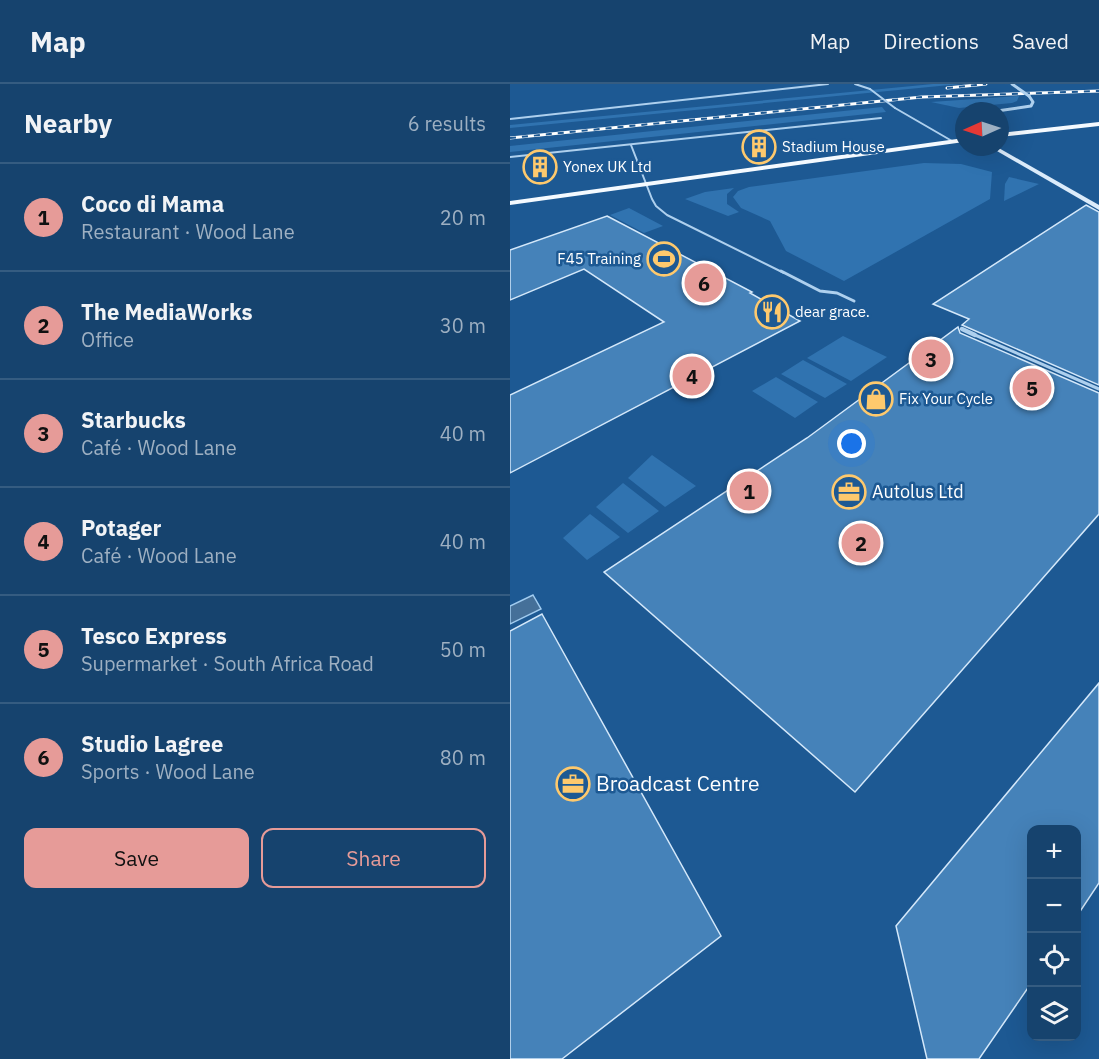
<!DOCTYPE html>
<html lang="en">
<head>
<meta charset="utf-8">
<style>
	body { margin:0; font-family:"IBM Plex Sans",sans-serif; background:#234e76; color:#f1f3f6 }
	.controls { position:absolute; right:18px; bottom:18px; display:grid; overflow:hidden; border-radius:12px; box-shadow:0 6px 24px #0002 }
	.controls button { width:54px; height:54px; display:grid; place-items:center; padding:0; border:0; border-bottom:2px solid #355c81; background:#16436e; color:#f1f3f6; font:30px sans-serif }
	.compass { position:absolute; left:445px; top:18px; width:54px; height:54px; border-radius:50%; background:#16436e; box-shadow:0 6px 24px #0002; rotate:267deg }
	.you { position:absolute; left:342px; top:360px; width:21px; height:21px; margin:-15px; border:4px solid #fff; border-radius:50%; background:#1a73e8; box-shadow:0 0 0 9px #1a73e833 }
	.badge { display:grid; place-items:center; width:39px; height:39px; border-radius:50%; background:#e69b98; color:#111; font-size:20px; font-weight:700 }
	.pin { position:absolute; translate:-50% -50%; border:3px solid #fff; box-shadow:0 2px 6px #0006 }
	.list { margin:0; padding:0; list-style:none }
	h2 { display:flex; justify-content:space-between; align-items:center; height:78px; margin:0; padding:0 24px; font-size:26px }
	h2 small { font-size:20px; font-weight:400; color:#9eb0c2 }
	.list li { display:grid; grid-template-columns:39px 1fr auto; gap:18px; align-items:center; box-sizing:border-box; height:108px; padding:0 24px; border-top:2px solid #355c81 }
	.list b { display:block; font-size:22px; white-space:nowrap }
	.list p { margin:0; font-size:20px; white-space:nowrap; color:#9eb0c2 }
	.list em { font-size:20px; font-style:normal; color:#9eb0c2 }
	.actions { display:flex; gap:12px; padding:18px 24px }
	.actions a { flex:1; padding:14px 0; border:2px solid #e69b98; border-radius:12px; text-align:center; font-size:21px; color:#e69b98 }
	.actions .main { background:#e69b98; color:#111 }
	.icon { flex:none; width:33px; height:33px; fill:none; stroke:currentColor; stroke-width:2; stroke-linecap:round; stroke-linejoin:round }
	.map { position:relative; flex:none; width:589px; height:975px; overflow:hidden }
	header { display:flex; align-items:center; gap:36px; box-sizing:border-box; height:84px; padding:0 30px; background:#16436e; border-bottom:2px solid #355c81 }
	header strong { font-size:28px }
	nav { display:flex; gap:33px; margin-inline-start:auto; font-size:21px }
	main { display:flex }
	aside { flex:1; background:#16436e }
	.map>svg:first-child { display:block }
	.green { fill:#3073b0 }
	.water { fill:#457099; stroke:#a1ccf0; stroke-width:1.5 }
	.building { fill:#4582b9; stroke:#d4e8fa; stroke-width:1.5 }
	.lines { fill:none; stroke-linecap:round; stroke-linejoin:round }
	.lane-far1 { stroke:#aed0ee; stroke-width:2 }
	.lane { stroke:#aed0ee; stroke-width:3 }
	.street-far1 { stroke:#aed0ee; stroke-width:3 }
	.street { stroke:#aed0ee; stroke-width:4.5 }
	.secondary { fill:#dbebfa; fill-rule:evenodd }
	.primary { fill:#f5faff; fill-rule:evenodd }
	.rail-casing { stroke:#fff; stroke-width:3 }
	.rail { stroke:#1d5993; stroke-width:2; stroke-dasharray:6; stroke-linecap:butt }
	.lane-bridge { stroke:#aed0ee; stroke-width:2 }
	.street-bridge { stroke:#aed0ee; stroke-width:3 }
	.labels { text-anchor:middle; stroke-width:5; stroke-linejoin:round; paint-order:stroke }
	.far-poi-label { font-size:15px; fill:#fff; stroke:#1d5993; text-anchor:start }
	.poi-label { font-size:18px; fill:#fff; stroke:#1d5993; text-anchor:start }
	.near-poi-label { font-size:21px; fill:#fff; stroke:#1d5993; text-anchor:start }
</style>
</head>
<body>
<header>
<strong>Map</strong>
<nav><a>Map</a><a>Directions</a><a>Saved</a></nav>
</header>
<main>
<aside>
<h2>Nearby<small>6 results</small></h2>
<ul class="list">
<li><span class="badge">1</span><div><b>Coco di Mama</b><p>Restaurant · Wood Lane</p></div><em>20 m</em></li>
<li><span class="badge">2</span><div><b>The MediaWorks</b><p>Office</p></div><em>30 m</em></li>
<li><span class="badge">3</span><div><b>Starbucks</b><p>Café · Wood Lane</p></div><em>40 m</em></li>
<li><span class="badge">4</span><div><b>Potager</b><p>Café · Wood Lane</p></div><em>40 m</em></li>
<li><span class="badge">5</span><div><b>Tesco Express</b><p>Supermarket · South Africa Road</p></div><em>50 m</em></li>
<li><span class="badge">6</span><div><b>Studio Lagree</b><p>Sports · Wood Lane</p></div><em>80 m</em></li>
</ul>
<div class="actions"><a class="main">Save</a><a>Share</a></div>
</aside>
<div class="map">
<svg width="589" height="975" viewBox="0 0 589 975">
	<rect width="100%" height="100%" fill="#1d5993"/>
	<!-- green -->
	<g class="green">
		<polygon points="423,0 450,0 0,44 0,41"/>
		<polygon points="509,12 507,17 502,19 449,24 421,18"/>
		<polygon points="372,23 376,28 0,68 0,62"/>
		<polygon points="414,79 451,80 482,88 480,115 334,197 276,167 260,137 231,124 223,113 228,107 239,103"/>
		<polygon points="499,93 529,100 494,117 495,100"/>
		<polygon points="224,104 217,110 217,120 229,128 218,132 175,115 195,108"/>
		<polygon points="119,124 153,142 134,149 100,131"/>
		<polygon points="333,252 377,273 341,297 297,274"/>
		<polygon points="293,276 337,300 315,314 271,290"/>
		<polygon points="266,293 308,318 285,334 242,307"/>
		<polygon points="142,371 186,402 155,423 118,394"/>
		<polygon points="113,399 149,427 118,449 86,423"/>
		<polygon points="80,430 110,453 77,476 53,454"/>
	</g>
	<!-- water -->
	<polygon class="water" points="23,511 31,525 0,540 0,522"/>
	<!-- building -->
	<g class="building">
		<polygon points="576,121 589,128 589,301 452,241 459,235 423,220"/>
		<polygon points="97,132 242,208 240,209 290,237 0,389 0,311 154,238 74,185 0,216 0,166"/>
		<polygon points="448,243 450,249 589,309 589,430 345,708 94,488 297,354"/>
		<polygon points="32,530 211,852 52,975 0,975 0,547"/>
		<polygon points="589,599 589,799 567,832 567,746 522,746 522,898 469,975 417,975 386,842"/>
	</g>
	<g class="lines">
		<!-- lane-far1 -->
		<g class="lane-far1">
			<polyline points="345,0 360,5"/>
			<polyline points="385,24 442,57"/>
			<polyline points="0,35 318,0"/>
			<polyline points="121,61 142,115 146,122 157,131 274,189"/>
			<polyline points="0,73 371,34"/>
		</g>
		<!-- lane -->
		<g class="lane">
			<polyline points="271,187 310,207 327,209 344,217"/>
			<polyline points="465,251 589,305"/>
		</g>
		<!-- street-far1 -->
		<polyline class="street-far1" points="487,27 521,22 523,18 519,12"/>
		<!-- street -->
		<polyline class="street" points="452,245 465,251"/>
		<!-- secondary -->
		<polygon class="secondary" points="480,63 487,63 589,121 589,126"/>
		<!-- primary -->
		<g class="primary">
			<polygon points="589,38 589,42 490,53 490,49"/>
			<polygon points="454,54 454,58 0,121 0,117"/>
		</g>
		<defs>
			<g id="rail">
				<polyline points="437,4 476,0"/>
				<polyline points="0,54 412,13 589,7"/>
			</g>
		</defs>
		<!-- rail casing -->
		<use href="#rail" class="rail-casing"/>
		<!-- rail -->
		<use href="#rail" class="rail"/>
		<!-- lane-bridge -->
		<polyline class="lane-bridge" points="360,5 385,24"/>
		<!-- street-bridge -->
		<polyline class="street-bridge" points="502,0 519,12"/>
	</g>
	<!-- icons -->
	<defs>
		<symbol id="building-ring" viewBox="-11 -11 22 22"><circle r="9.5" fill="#1d5993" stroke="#fec96d" stroke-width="1.5"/><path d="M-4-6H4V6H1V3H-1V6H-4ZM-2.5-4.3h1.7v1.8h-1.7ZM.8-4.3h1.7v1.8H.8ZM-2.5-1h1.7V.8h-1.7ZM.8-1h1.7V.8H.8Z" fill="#fec96d"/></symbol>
		<symbol id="stadium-ring" viewBox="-11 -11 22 22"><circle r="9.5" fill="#1d5993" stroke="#fec96d" stroke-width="1.5"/><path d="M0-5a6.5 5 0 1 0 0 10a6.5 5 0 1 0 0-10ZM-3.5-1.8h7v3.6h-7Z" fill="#fec96d"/></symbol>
		<symbol id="restaurant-ring" viewBox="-11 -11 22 22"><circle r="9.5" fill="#1d5993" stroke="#fec96d" stroke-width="1.5"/><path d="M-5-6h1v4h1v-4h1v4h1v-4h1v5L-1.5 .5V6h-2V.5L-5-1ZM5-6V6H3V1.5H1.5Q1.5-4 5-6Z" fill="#fec96d"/></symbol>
		<symbol id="shop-ring" viewBox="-11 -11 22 22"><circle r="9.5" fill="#1d5993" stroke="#fec96d" stroke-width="1.5"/><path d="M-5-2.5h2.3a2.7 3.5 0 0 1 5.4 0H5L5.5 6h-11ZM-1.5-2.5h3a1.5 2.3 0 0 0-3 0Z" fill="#fec96d"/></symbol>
		<symbol id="office-ring" viewBox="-11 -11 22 22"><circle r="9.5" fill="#1d5993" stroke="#fec96d" stroke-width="1.5"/><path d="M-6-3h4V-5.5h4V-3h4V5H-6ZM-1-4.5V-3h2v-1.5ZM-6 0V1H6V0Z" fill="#fec96d"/></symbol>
	</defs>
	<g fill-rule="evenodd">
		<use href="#building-ring" x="230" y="44" width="38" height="38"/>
		<use href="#building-ring" x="11" y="64" width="38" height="38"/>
		<use href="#stadium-ring" x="135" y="156" width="38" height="38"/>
		<use href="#restaurant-ring" x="243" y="209" width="38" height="38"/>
		<use href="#shop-ring" x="347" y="296" width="38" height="38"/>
		<use href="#office-ring" x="320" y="389" width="38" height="38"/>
		<use href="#office-ring" x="44" y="681" width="38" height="38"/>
	</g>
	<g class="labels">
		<!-- far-poi labels -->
		<g class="far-poi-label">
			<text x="272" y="68">Stadium House</text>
			<text x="53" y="88">Yonex UK Ltd</text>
			<text x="131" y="180" text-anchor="end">F45 Training</text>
			<text x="285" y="233">dear grace.</text>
			<text x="389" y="320">Fix Your Cycle</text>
		</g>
		<!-- poi labels -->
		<g class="poi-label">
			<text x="362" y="414">Autolus Ltd</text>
		</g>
		<!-- near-poi labels -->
		<g class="near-poi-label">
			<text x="86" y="707">Broadcast Centre</text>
		</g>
	</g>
</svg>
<div class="controls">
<button>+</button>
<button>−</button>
<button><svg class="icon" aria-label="locate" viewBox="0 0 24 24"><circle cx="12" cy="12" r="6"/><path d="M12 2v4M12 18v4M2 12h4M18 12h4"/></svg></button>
<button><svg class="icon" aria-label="layers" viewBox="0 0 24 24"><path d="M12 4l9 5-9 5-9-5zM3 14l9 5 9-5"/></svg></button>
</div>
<svg class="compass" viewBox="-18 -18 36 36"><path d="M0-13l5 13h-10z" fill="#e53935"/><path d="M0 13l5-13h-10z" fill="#9eb0c2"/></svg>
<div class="you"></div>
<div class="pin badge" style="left:239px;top:407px">1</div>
<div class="pin badge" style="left:351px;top:459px">2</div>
<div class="pin badge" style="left:421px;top:275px">3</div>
<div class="pin badge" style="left:182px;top:292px">4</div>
<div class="pin badge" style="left:522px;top:304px">5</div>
<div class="pin badge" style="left:194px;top:199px">6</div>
</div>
</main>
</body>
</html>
